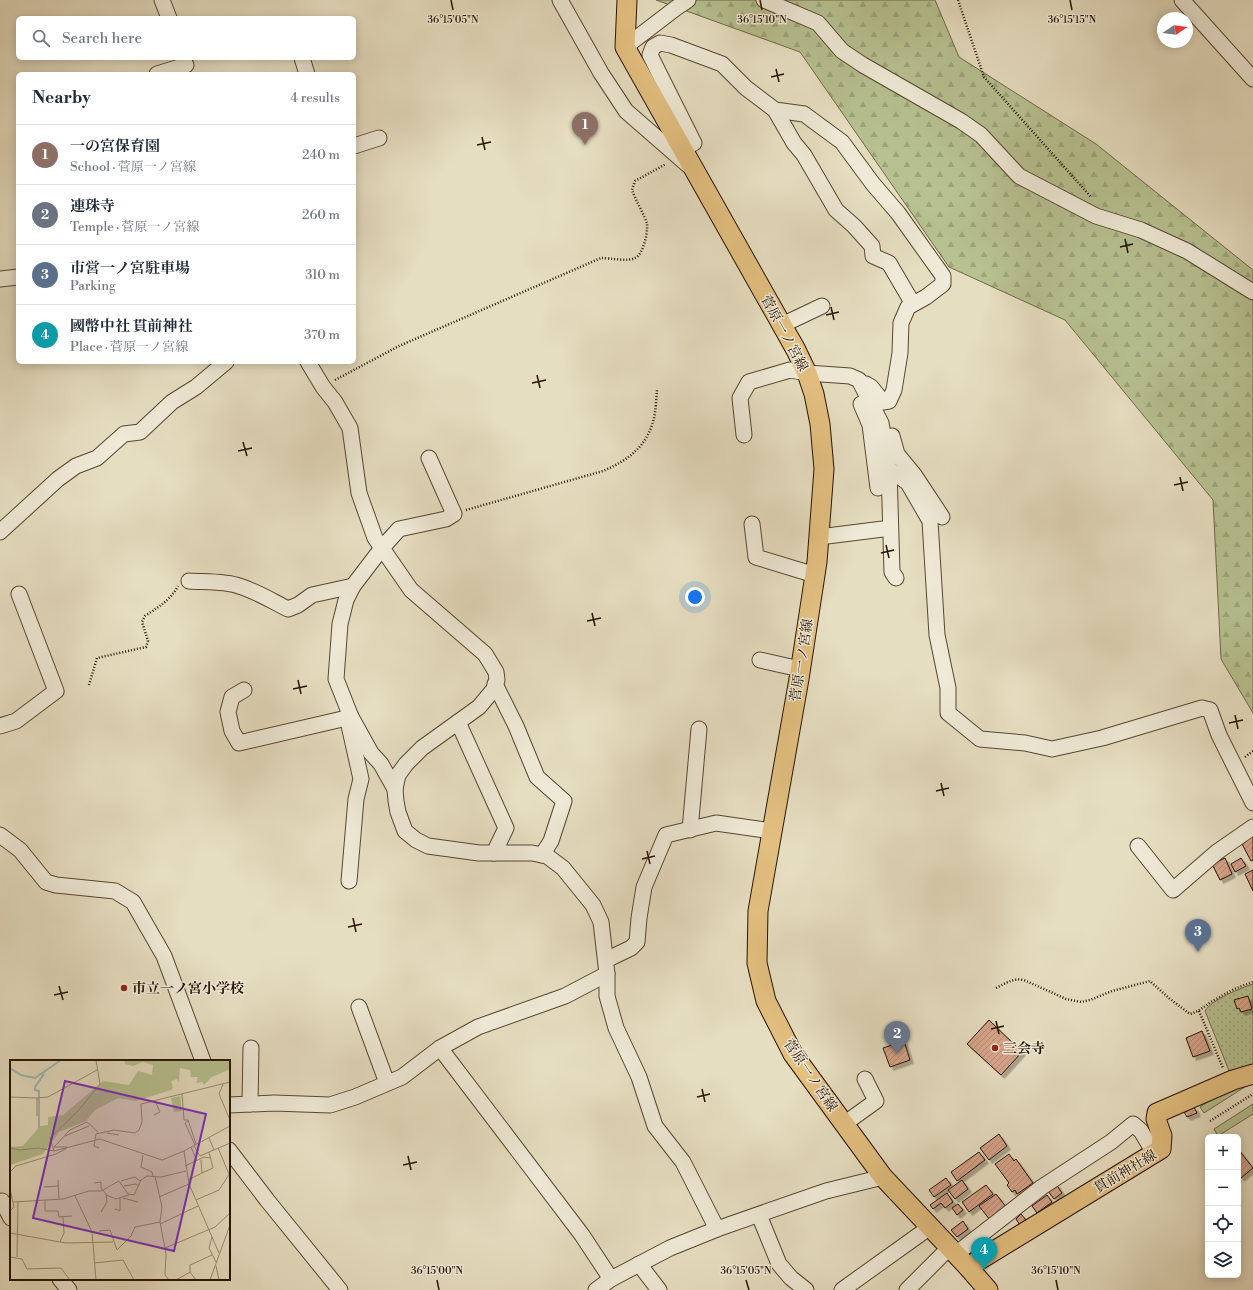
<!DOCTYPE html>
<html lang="en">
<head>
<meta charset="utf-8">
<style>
	body { margin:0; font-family:"Libre Bodoni","Noto Serif JP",serif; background:#f6f6f7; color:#1f2937 }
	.controls { position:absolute; right:12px; bottom:12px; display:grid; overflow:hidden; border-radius:6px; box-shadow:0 2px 10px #0003 }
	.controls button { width:36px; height:36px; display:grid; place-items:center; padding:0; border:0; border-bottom:1px solid #e0e1e3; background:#fff; color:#1f2937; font:20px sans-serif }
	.compass { position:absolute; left:1157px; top:12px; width:36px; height:36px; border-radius:50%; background:#fff; box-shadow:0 2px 10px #0003; rotate:77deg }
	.you { position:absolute; left:695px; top:597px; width:14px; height:14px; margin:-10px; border:3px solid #fff; border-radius:50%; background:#1a73e8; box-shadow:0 0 0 6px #1a73e833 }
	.badge { display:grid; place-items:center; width:26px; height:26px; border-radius:50%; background:#2563eb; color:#fff; font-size:13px; font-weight:700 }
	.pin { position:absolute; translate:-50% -33px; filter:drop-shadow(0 1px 2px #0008) }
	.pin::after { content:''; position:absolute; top:21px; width:14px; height:12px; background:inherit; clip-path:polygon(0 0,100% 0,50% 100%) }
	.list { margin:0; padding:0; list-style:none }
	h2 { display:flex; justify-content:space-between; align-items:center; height:52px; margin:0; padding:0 16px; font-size:17px }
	h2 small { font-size:13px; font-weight:400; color:#747a83 }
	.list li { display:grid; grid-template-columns:26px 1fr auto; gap:12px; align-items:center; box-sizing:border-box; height:60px; padding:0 16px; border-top:1px solid #e0e1e3 }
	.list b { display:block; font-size:15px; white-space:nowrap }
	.list p { margin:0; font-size:13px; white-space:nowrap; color:#747a83 }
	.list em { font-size:13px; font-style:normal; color:#747a83 }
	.icon { flex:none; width:22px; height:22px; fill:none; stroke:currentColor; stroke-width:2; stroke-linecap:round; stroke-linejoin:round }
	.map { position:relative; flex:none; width:1253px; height:1290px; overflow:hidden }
	.search { position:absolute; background:#fff; box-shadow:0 2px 10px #0003; left:16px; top:16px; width:340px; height:44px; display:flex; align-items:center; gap:10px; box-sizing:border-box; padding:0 14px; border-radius:6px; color:#747a83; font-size:15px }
	.panel { position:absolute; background:#fff; box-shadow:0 2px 10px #0003; left:16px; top:72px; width:340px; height:292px; border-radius:6px }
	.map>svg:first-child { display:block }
	.green { fill:#b7c191; stroke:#6f6a48 }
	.forest { fill:url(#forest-firs); stroke:#6f6a48 }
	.park { fill:url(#park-dots); stroke:#6f6a48 }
	.building { fill:url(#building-hatch); stroke:#271300; filter:url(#shadow) }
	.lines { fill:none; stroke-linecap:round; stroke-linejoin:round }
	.minor-casing { stroke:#574630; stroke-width:17 }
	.major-casing { stroke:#271300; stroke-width:21 }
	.path { stroke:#271300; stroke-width:2.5; stroke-dasharray:1 2; stroke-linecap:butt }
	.minor { stroke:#efead7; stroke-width:15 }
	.major { stroke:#e3bf80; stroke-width:19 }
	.ticks { fill:none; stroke:#271300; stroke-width:1.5 }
	.poi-dot { fill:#8f2418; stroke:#efead7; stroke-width:1.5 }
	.labels { text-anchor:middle; stroke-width:3; stroke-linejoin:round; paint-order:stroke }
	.street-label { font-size:14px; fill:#271300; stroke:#efead7 }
	.poi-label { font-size:14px; font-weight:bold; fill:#271300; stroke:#efead7; text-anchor:start }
	.inset-river { fill:none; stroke:#9cb9be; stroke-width:2 }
	.inset-road { fill:none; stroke:#9a8d74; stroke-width:1 }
	.view { fill:#7b2cbf; fill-opacity:0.15; stroke:#7b2cbf; stroke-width:2 }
	.inset-edge { fill:none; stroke:#271300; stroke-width:2 }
	.ticks-label { font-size:10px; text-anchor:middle; fill:#271300; stroke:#efead7; stroke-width:3; stroke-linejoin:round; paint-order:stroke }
</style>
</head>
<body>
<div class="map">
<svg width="1253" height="1290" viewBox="0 0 1253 1290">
	<defs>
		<pattern id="forest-firs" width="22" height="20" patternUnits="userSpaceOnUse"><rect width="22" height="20" fill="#b7c191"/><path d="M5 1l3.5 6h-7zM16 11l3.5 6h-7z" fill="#9da57b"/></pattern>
		<pattern id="park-dots" width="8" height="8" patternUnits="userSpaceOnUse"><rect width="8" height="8" fill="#b7c191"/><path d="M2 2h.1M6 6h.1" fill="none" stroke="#9da57b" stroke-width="1.8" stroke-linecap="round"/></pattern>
		<pattern id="building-hatch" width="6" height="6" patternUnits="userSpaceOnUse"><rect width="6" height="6" fill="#d6a48b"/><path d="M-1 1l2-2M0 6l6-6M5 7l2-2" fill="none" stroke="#b88c76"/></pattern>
		<filter id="shadow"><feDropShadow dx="3.5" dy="3.5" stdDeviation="0" flood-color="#0004"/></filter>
	</defs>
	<rect width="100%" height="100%" fill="#e6dec1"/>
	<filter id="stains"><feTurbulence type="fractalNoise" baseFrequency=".005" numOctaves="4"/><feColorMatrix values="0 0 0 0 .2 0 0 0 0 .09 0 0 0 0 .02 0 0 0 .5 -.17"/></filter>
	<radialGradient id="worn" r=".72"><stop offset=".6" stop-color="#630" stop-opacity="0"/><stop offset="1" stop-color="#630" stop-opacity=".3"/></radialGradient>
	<!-- green -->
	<g class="green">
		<polygon points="1244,1079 1248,1085 1204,1113 1200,1107"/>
		<polygon points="1253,1104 1253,1114 1218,1136 1214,1129"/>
	</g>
	<!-- forest -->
	<polygon class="forest" points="656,0 935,0 959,57 1096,144 1253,270 1253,713 1221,659 1213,500 1065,320 949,267 800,52"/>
	<!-- park -->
	<path class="park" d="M 1253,984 L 1253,1066 L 1230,1073 L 1205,1011 C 1211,1000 1241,988 1253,984 Z"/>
	<!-- building -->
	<g class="building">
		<polygon points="1253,836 1253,860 1251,861 1241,842"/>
		<polygon points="1225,858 1232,874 1220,880 1212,864"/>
		<polygon points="1241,858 1246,866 1235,872 1231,864"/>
		<polygon points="1253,870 1253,891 1245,874"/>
		<polygon points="1248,996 1252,1009 1241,1012 1239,1008 1237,1009 1234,1000"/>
		<polygon points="989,1020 1022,1052 1001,1075 967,1044"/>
		<polygon points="1202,1031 1210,1051 1193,1057 1186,1038"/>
		<polygon points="904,1041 910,1060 890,1067 883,1048"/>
		<polygon points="1194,1107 1197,1113 1187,1117 1184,1112"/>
		<polygon points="999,1134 1007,1146 989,1160 980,1148"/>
		<polygon points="1238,1149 1253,1168 1241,1178 1238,1174"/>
		<polygon points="979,1152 985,1160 957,1181 951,1172"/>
		<polygon points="1009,1154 1014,1161 1016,1159 1033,1183 1017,1194 1015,1190 1012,1192 1007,1185 1009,1183 995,1164"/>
		<polygon points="946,1178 951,1185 934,1197 929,1190"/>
		<polygon points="962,1180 968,1189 955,1199 948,1190"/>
		<polygon points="1056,1184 1062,1193 1054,1199 1047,1190"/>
		<polygon points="986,1185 993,1194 969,1212 962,1202"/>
		<polygon points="947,1193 953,1202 945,1208 941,1203 933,1209 930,1205"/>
		<polygon points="996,1194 1007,1208 990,1220 979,1206"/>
		<polygon points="1047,1195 1052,1202 1037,1213 1032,1206"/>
		<polygon points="958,1204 963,1210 957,1215 952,1208"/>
		<polygon points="1021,1214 1026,1220 1020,1225 1016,1219"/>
		<polygon points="963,1221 968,1229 957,1237 951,1230"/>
	</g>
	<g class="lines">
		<defs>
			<g id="minor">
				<polyline points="162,0 169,18"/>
				<polyline points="560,0 601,73 626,111 688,165"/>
				<polyline points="764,0 818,23 842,51 863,65 961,121 981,135 1019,176 1096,216 1141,230 1187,251 1253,292"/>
				<polyline points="1182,0 1253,79"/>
				<polyline points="625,47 676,8 688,0"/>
				<polyline points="302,58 307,74"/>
				<polyline points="157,74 186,65"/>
				<polyline points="775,110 794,143 804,155 836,210 854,226 872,246 873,256 889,263 913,304"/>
				<polyline points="354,146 379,138"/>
				<polyline points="682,149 694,143 650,55 653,47 660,43 671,45 722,64 746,88 775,110 804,114 842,142 873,184 898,213 943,276 943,284 926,297 908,307 901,323 900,353 894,390 889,401 883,402 871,387 866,384"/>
				<polyline points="0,279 18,277"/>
				<polyline points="782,325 822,306"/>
				<polyline points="308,362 323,387 335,402 350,428 359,493 375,538 411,590 485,654 496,672 497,680 494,689 479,707 422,748 406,764 398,775 395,789 396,801 398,812 405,831 416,840 428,846 479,853 532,853 547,856 563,868 593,905 601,922 607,974 607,996 616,1028 639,1077 655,1126 683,1162 717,1229"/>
				<polyline points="861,404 870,425 878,488"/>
				<polyline points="744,435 740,398 749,382 790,370 807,373 850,376 859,380 881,423 889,469 908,483 930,521 937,635 948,688 948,713 980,739 1025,743 1052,749 1102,738 1202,708 1210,710 1219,735 1253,803"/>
				<polyline points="892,436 897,454 915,476 942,517"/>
				<polyline points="889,469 892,572 896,578"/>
				<polyline points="752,524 756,557 815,575"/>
				<polyline points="0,532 58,479 76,466 97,458 124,434 140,432 172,402 196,387 226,362"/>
				<polyline points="819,537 883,529"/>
				<path d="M 189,581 C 204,582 226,581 239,586 C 256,591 272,601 288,609 L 298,605 L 312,595 L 353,586 L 382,548 L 399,529 L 446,519 L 454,514 L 429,458"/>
				<polyline points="353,586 346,600 340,624 336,679 351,717 371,753 381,764 395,789"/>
				<polyline points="760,660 800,669"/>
				<polyline points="495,684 516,726 537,777 564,801 551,841 542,855"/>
				<polyline points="244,690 232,697 228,712 232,731 239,743 351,717"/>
				<polyline points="348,721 361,779 356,799 349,881"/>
				<polyline points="458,722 506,828 494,853"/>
				<polyline points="0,726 16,721 56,691 19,594"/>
				<polyline points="690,830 699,729"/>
				<polyline points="0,835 20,850 46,882 56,885 115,891 133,902 164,956 203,1061"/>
				<polyline points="1138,846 1173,890 1217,852 1253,827"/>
				<polyline points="606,960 631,948 637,942 639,918 644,887 666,835 716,823 772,831"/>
				<polyline points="359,1007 387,1083"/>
				<polyline points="440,1048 582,1235 611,1279"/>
				<polyline points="250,1104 251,1048"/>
				<polyline points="229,1105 274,1103 330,1105 355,1097 402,1077 440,1048 478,1027 565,996 607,974"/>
				<polyline points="844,1124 876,1101 865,1079"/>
				<polyline points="229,1150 267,1200 340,1290"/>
				<polyline points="2,1201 11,1218"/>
				<polyline points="759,1215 779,1264 791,1278 806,1290"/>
				<polyline points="956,1254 1042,1187 1111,1142 1133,1124 1141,1131 1154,1153"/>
				<polyline points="639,1264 659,1290"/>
				<polyline points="60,1279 69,1290"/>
				<polyline points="596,1290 611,1279 670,1248 717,1229 826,1191 883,1177"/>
				<polyline points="842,1290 930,1227"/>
				<polyline points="907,1290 950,1247"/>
			</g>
			<g id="major">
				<polyline points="627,0 625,47 796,350 807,373 814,394 820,424 824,469 817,562 799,679 758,911 757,963 766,1001 793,1054 883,1177 968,1267 988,1290"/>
				<polyline points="968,1267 1161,1149 1162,1136 1156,1119 1157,1113 1233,1080 1253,1074"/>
			</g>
		</defs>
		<!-- minor casing -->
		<use href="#minor" class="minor-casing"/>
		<!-- major casing -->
		<use href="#major" class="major-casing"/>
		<!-- path -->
		<g class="path">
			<polyline points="958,0 984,77 1091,197"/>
			<path d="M 335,380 L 399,346 L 601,258 C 610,258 628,262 635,258 C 643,255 648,233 647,224 C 645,216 635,199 632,190 L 635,181 L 666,164"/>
			<path d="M 466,510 L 603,471 C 626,461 644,449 652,425 C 656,414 656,401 657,390"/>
			<path d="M 89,685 L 97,658 L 146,647 L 148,641 L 142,622 L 145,616 C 158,607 170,601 178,586"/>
			<polyline points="1245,757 1253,751"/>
			<path d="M 996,988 C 1006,983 1013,978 1024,980 L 1066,999 L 1081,1002 L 1090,1000 L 1112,991 L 1150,981 L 1170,999 L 1190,1014 C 1201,1011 1208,1003 1218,998 C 1229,991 1241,986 1253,982"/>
			<polyline points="1199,1011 1223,1068"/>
			<polyline points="1210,1121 1253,1094"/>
		</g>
		<!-- minor -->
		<use href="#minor" class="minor"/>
		<!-- major -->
		<use href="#major" class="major"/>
	</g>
	<!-- ticks -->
	<path class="ticks" d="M 451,0 L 453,10M 760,0 L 762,10M 1070,0 L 1072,10M 776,69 L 779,82M 771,77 L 784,74M 482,137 L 485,150M 477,145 L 491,142M 1125,239 L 1128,253M 1120,247 L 1133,244M 831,307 L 834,320M 826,315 L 839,312M 537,375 L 540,388M 532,383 L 546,380M 243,442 L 247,456M 238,451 L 252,448M 1180,477 L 1183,491M 1174,485 L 1188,482M 886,545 L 889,558M 881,553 L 894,550M 592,613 L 595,626M 587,621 L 601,618M 298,680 L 301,694M 293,689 L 307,686M 1235,715 L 1238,729M 1229,723 L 1243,720M 941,783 L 944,796M 936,791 L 949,788M 647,851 L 650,864M 642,859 L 655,856M 353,918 L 356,932M 348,927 L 362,924M 59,986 L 63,1000M 54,995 L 68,992M 996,1021 L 999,1034M 991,1029 L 1004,1026M 702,1089 L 705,1102M 697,1097 L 710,1094M 408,1156 L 411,1170M 403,1165 L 417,1162M 437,1280 L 439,1290M 746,1280 L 749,1290M 1056,1280 L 1058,1290"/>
	<!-- markers -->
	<g class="poi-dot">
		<circle cx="124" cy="988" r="4"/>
		<circle cx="995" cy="1048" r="4"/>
	</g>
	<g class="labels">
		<!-- street labels -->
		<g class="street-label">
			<text transform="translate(785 333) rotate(62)" y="5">菅原一ノ宮線</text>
			<text transform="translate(801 660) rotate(-81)" y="5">菅原一ノ宮線</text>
			<text transform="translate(811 1075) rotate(56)" y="5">菅原一ノ宮線</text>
			<text transform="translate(1125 1171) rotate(-31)" y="5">貫前神社線</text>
		</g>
		<!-- poi labels -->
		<g class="poi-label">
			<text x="132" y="993">市立一ノ宮小学校</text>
			<text x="1003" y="1053">三会寺</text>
		</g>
	</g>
	<!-- overview -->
	<g transform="translate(10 1060)">
		<rect width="220" height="220" fill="#e6dec1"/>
		<path d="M 114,0 L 220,0 L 220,9 L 202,17 L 194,25 L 192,22 L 186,23 L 188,17 L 181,17 L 180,10 L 170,8 L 169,22 L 167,19 L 161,21 L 163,28 L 161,30 L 126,41 L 108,38 L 85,50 L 76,61 L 49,72 L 33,94 L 0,105 L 0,87 L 13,86 L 30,66 L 38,65 L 38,57 L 53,55 L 93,21 L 119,25 L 128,11 L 142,15 L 143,5 L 133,2 L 123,6 L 115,4 Z" fill="#b7c191"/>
		<path d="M 170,36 L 172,51 L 164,52 L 161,38 Z" fill="#b7c191"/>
		<path class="inset-river" d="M 0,8 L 11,15 L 25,18 L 51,0M 29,68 L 29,31 L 25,30 L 25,27 L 34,14"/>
		<path class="inset-road" d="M 213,24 L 209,34 L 220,60M 172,34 L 174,60 L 178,60 L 186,84M 0,37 L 27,38 L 27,56M 27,38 L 38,37 L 87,10M 144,55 L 150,52 L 145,41M 178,61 L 175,63 L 185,85M 97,73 L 109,75M 55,76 L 79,66M 199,78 L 204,90M 184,86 L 190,96 L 199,92M 57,87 L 44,87 L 60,70 L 77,62 L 88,72M 181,87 L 187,101M 0,88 L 9,90 L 29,88 L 44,91 L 90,79 L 152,100 L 174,91 L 220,66M 89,88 L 84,86 L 86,74 L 104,70 L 125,73 L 129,70 L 132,62 L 131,44 L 220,22M 208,88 L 219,114M 44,91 L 40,78 L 68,51 L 90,24 L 86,0M 174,91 L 179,124 L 209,193M 133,95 L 131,107 L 142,112 L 143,116M 175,106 L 194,97 L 201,98M 0,112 L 6,106 L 46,94 L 57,88M 192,113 L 203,108 L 199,92 L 220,83M 145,116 L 152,147 L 150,162 L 156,194 L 155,215 L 159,220M 48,120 L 49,139M 178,120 L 192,113 L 191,100M 111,121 L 125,117 L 130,121M 84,123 L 91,122 L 91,128 L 96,134 L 97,142 L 91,152M 114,126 L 126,124 L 129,126M 34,127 L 48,126M 0,129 L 4,147 L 0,151M 96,135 L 106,139 L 119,135M 65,136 L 82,172 L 86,220M 149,137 L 179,124M 113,138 L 128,142M 35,140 L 35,151 L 48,151 L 49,157 L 62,156M 186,140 L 209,130 L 220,113M 3,142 L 53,139 L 79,131 L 91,131 L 109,121 L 118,134 L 124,135 L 131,120 L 137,116 L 151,117 L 176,111M 105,149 L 110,151 L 110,138M 150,164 L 188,146M 89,171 L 100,170 L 107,190 L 121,176 L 125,167 L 150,162M 0,173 L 56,183 L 103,182M 202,177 L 199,188 L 206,202M 50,182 L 54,173 L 53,157M 155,188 L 205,167 L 220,153M 0,197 L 12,199 L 17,209 L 51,208 L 60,220M 7,197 L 8,142M 84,203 L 113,200 L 124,220M 206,206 L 209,220M 166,220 L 180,212M 186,220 L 180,212 L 180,205 L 202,195M 200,220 L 220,165"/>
		<path class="view" d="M 55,21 L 196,54 L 164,191 L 23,158 Z"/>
		<rect width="220" height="220" class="inset-edge"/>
	</g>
	<g class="ticks-label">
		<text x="453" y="23">36°15'05"N</text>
		<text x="762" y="23">36°15'10"N</text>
		<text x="1072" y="23">36°15'15"N</text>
		<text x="437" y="1274">36°15'00"N</text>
		<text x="746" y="1274">36°15'05"N</text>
		<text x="1056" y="1274">36°15'10"N</text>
	</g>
	<rect width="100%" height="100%" filter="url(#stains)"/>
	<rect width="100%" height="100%" fill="url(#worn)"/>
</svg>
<div class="controls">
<button>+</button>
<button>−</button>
<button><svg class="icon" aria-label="locate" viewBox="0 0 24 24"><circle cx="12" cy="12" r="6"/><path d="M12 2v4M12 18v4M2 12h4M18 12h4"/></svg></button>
<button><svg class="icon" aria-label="layers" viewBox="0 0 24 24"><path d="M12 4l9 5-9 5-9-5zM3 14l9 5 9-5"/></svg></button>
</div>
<svg class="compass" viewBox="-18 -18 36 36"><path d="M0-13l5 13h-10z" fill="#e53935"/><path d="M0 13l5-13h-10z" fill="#747a83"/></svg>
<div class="you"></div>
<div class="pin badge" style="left:585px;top:145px;background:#8d6e63">1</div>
<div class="pin badge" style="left:897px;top:1054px;background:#6b7280">2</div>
<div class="pin badge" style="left:1198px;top:952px;background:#5c6f8a">3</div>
<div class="pin badge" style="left:984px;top:1270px;background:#0f9aa8">4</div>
<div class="search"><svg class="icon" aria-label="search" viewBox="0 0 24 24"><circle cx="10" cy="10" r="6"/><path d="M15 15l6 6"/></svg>Search here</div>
<section class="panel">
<h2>Nearby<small>4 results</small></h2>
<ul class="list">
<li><span class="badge" style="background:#8d6e63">1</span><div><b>一の宮保育園</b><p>School · 菅原一ノ宮線</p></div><em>240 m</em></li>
<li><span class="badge" style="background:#6b7280">2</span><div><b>連珠寺</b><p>Temple · 菅原一ノ宮線</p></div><em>260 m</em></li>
<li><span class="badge" style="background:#5c6f8a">3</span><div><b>市営一ノ宮駐車場</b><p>Parking</p></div><em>310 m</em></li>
<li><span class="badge" style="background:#0f9aa8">4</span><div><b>國幣中社 貫前神社</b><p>Place · 菅原一ノ宮線</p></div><em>370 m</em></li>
</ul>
</section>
</div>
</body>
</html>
